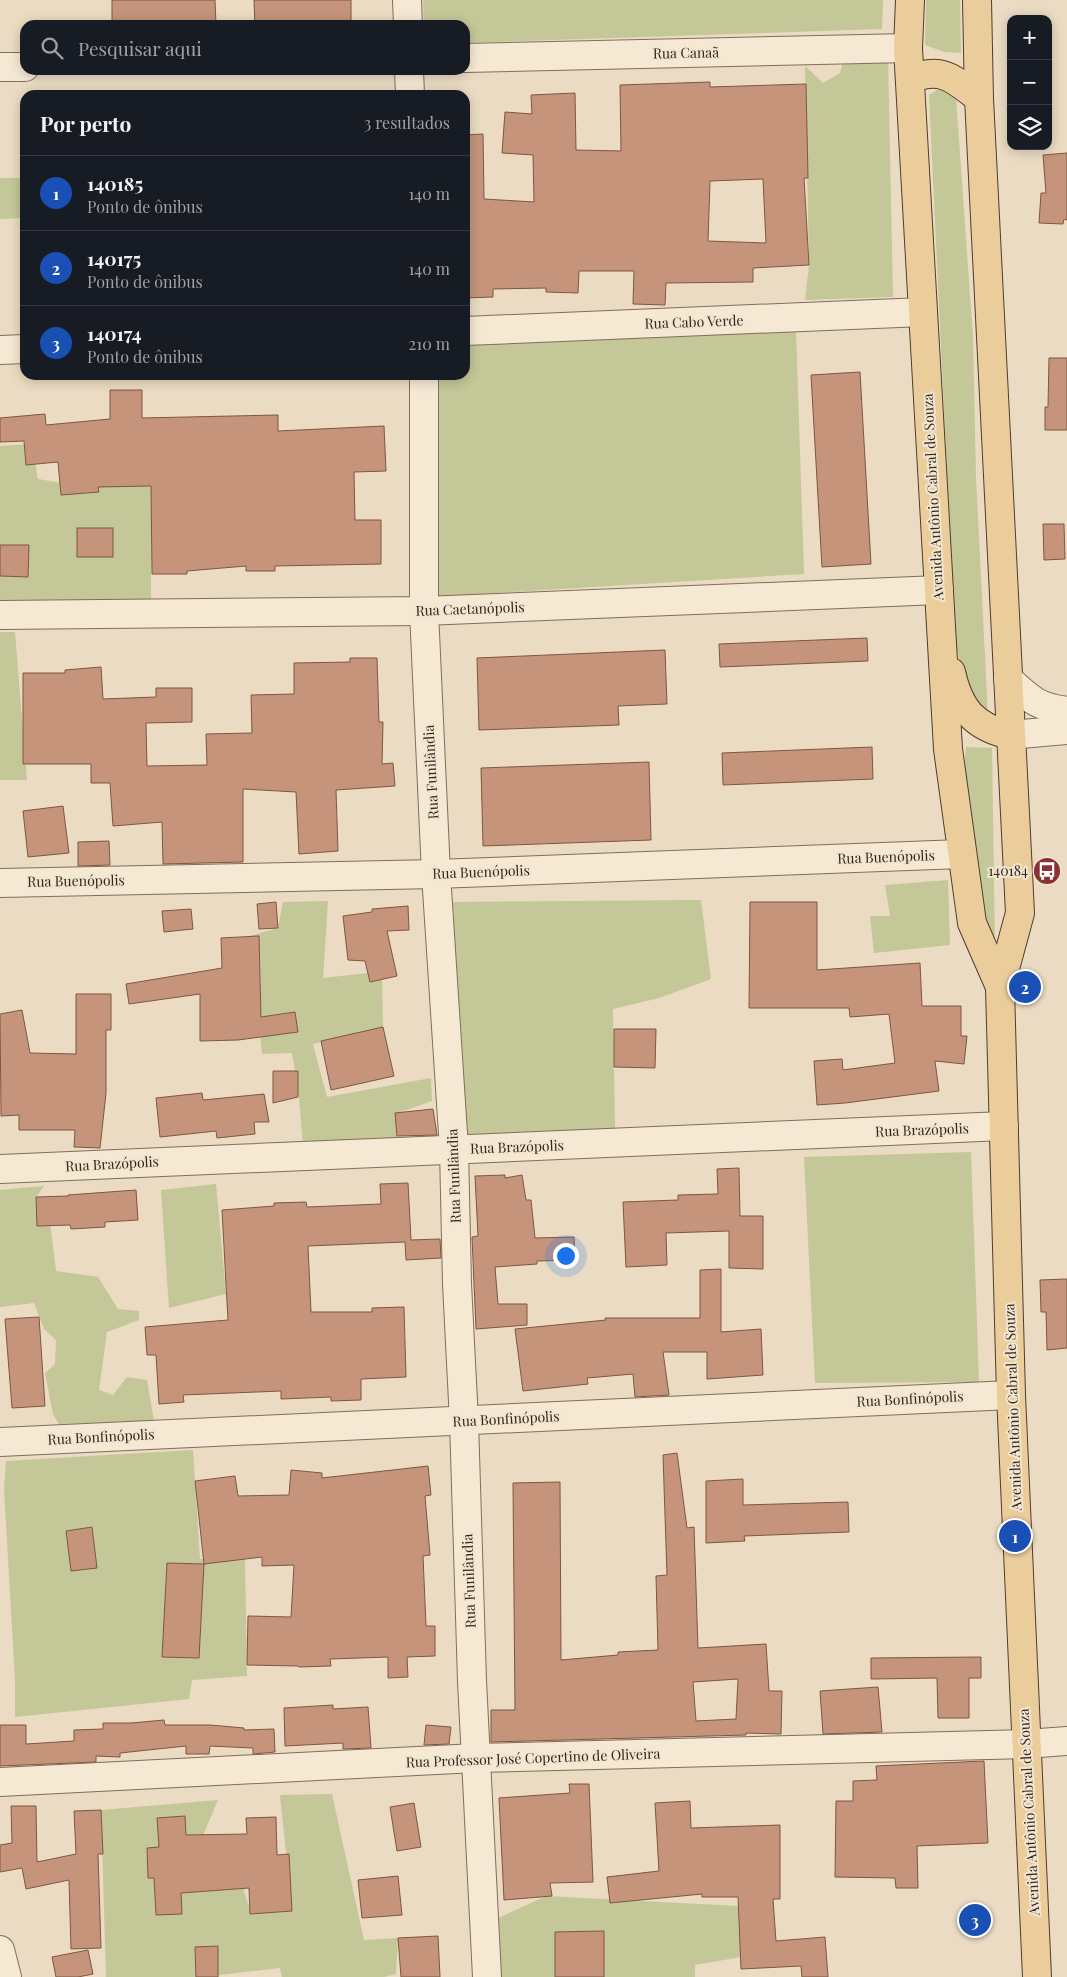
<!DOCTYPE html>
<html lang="pt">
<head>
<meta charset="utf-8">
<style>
	body { margin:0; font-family:"Playfair Display",serif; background:#20242c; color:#f1f3f6 }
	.controls { position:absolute; right:15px; top:15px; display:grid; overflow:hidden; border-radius:10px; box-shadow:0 2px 12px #0003 }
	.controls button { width:45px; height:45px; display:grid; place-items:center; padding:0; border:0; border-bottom:1px solid #363941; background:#171b24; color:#f1f3f6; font:25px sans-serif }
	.you { position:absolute; left:565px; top:1255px; width:18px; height:18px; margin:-12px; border:4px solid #fff; border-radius:50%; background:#1a73e8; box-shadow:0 0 0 8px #1a73e833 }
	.badge { display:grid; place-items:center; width:32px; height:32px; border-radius:50%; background:#ea580c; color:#fff; font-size:16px; font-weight:700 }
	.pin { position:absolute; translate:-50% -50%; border:2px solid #fff; box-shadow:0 1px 5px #0006 }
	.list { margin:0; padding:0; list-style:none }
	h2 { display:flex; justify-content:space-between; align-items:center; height:65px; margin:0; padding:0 20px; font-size:21px }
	h2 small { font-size:16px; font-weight:400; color:#9ea1a6 }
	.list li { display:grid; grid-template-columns:32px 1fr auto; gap:15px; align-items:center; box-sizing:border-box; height:75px; padding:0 20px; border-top:1px solid #363941 }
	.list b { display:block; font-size:19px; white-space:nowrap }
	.list p { margin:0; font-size:16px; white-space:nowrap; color:#9ea1a6 }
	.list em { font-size:16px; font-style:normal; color:#9ea1a6 }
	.icon { flex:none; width:28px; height:28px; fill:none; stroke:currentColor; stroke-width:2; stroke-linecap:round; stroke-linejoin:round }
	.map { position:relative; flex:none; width:1067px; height:1977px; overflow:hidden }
	.search { position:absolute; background:#171b24; box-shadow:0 2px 12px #0003; left:20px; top:20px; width:450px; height:55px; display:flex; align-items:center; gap:12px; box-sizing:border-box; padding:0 18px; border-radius:15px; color:#9ea1a6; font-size:19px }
	.panel { position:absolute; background:#171b24; box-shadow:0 2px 12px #0003; left:20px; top:90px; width:450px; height:290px; border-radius:15px }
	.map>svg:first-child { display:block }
	.green { fill:#c4c797 }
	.building { fill:#c5947b; stroke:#7f5643; fill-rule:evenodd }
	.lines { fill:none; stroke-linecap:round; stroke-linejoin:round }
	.minor-casing { stroke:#826d5b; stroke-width:30 }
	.major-casing { stroke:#503c2f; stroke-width:30 }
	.minor { stroke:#f5e9d4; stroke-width:28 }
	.major { stroke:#ebcd9c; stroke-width:28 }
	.labels { text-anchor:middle; stroke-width:4; stroke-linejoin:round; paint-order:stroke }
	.street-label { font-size:14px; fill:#33271e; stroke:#f2e6d1 }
	.poi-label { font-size:14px; fill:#33271e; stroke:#f2e6d1; text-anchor:end }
</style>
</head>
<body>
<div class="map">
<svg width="1067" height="1977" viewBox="0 0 1067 1977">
	<rect width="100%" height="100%" fill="#eadbc2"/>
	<!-- green -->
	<g class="green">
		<polygon points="423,0 883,0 882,29 465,43 465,25 424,25"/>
		<polygon points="926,0 960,0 961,53 944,52 925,45"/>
		<polygon points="888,57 893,297 805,300 809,265 805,66 823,83 840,73 843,62"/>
		<polygon points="940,88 956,97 973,337 976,478 988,716 966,691 955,642 929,95"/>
		<polygon points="0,178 25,178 25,218 0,219"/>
		<polygon points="796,330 804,574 432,597 437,375 465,375 465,342"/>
		<polygon points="32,444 38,479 67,484 151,485 151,600 0,602 0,446"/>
		<polygon points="0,632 15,632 27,780 0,780"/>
		<polygon points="966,747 992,748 995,953 986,931 964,769"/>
		<polygon points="948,880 950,945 874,953 870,916 890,916 885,885"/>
		<polygon points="701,900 711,979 659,998 613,1009 615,1128 464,1140 453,902"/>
		<polygon points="328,901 323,978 368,973 382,979 383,1027 313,1044 327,1097 431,1078 432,1101 395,1114 398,1143 303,1145 298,1087 292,1053 262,1054 258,1013 261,991 260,957 246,937 278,928 283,902"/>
		<polygon points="971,1152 979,1382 815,1383 804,1157"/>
		<polygon points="216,1184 226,1294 169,1308 161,1190"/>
		<polygon points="44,1186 36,1197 50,1222 56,1271 98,1277 118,1309 139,1311 139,1320 107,1332 99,1390 113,1395 127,1377 147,1380 154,1421 59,1424 53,1414 45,1373 55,1364 56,1340 44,1329 34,1303 0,1307 0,1190"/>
		<polygon points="193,1450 200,1559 245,1559 247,1676 192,1680 189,1699 15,1717 15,1680 4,1489 6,1461"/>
		<polygon points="332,1794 364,1940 398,1938 396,1974 384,1977 282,1977 280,1968 202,1977 106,1977 101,1810 218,1800 195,1854 198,1892 219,1890 218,1874 239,1874 251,1914 292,1911 280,1795"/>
		<polygon points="546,1896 738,1906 741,1957 695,1965 695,1977 496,1977 494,1920"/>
	</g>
	<!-- building -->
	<g class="building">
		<polygon points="112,0 215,0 216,25 112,25"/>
		<polygon points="254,0 351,0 351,25 255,25"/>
		<path d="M 710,82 L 710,87 L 806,84 L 808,178 L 804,178 L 809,265 L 753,268 L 753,282 L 666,283 L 665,305 L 633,304 L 634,271 L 579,271 L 578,293 L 546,292 L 546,288 L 493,289 L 493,297 L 465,298 L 465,135 L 483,134 L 484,199 L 534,202 L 533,155 L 502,153 L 505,112 L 532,114 L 531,95 L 575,93 L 576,150 L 621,151 L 620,85 ZM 763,179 L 766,243 L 708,241 L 710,181 Z"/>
		<polygon points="1067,153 1067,220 1064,219 1063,224 1039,223 1041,193 1046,193 1043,155"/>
		<polygon points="1049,358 1067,358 1067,430 1045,430 1045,407 1048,407"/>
		<polygon points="860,372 871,564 822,567 811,375"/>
		<polygon points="110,390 142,390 142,418 278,415 278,431 384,426 386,471 354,472 355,520 381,520 381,564 275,566 275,571 246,571 246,566 187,571 187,574 152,574 151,486 98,487 99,492 61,495 58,462 26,465 24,441 0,442 0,418 45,414 46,425 110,419"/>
		<polygon points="1043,524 1064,524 1065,559 1044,560"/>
		<rect x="77" y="528" width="36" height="29"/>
		<polygon points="0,545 29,545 28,577 0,576"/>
		<polygon points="867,638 868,661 720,667 719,644"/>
		<polygon points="665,650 667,704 618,706 619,725 479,730 477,658"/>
		<polygon points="350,658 377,658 379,722 383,722 382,764 393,763 395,786 336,790 338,851 299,854 296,792 243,789 243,862 163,864 162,822 113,826 110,783 91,783 91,764 23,764 23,673 65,673 65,670 101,667 103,699 156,697 156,688 192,688 192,722 146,723 147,766 207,765 206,734 252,733 251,695 294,694 294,663 350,662"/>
		<polygon points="872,747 873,779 723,785 722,753"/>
		<polygon points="649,762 651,840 483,846 481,768"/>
		<polygon points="63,806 69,853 28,857 23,811"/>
		<polygon points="109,841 110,865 78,866 78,842"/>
		<polygon points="276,902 278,928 259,929 257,904"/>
		<polygon points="750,902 817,902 817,970 920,963 922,1006 961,1006 961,1036 967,1036 964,1064 935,1061 939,1091 845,1103 817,1105 814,1061 842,1059 843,1070 895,1063 889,1014 850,1017 849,1008 749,1008"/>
		<polygon points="408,906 409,930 387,931 397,976 370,982 365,961 348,960 343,916 372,912 372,909"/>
		<polygon points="191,909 193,929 164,932 162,911"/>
		<polygon points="259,936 261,1017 295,1012 298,1032 238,1040 200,1041 200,994 129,1004 126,984 222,968 221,938"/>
		<polygon points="76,994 111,994 111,1030 106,1030 106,1093 100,1148 74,1147 75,1130 19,1130 19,1115 1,1116 0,1014 22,1010 30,1053 76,1054"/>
		<polygon points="383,1027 394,1076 331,1090 321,1041"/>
		<polygon points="614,1029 656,1029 655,1068 614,1067"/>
		<polygon points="273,1071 298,1071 298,1097 273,1103"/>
		<polygon points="202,1093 203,1100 264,1094 269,1122 254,1122 255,1134 217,1138 216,1131 160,1137 156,1098"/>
		<polygon points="433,1109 437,1135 397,1136 395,1113"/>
		<polygon points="739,1168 740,1216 763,1216 763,1269 729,1268 729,1231 666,1233 667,1265 626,1267 623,1202 678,1200 678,1195 718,1194 717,1169"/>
		<polygon points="505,1175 505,1178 522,1175 526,1200 531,1200 535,1238 574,1237 575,1260 537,1261 537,1264 495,1267 498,1304 527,1304 527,1325 476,1329 472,1237 478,1236 475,1176"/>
		<polygon points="408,1183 411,1240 440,1239 441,1258 406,1260 405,1242 308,1246 311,1312 372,1312 372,1308 404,1307 406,1377 361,1379 361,1400 331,1401 331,1397 281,1399 281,1391 183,1395 184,1402 159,1404 156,1355 147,1355 145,1327 228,1320 222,1210 274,1206 274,1203 306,1202 307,1207 381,1204 380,1184"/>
		<polygon points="136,1190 138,1220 105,1222 105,1227 71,1229 70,1225 37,1226 36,1197 68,1196 68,1195"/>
		<polygon points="721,1269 721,1332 761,1329 763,1375 707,1379 707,1352 663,1352 669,1395 635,1397 633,1374 587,1378 588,1384 523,1391 515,1329 606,1320 605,1318 700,1318 700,1270"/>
		<polygon points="1067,1279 1067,1348 1047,1350 1046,1312 1041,1312 1040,1280"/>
		<polygon points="39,1317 45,1406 12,1408 5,1319"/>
		<path d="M 677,1453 L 687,1528 L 694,1527 L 698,1648 L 766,1644 L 769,1691 L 782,1691 L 781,1734 L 746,1733 L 746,1735 L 491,1742 L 491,1710 L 515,1710 L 513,1483 L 560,1482 L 561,1660 L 618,1655 L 618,1652 L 658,1650 L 656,1576 L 667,1575 L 663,1455 ZM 738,1679 L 736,1719 L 696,1721 L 693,1682 Z"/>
		<polygon points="428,1466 431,1495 425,1496 430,1555 423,1556 426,1626 435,1626 435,1656 407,1657 408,1677 388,1678 388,1657 330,1659 331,1666 299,1667 298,1666 247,1665 248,1616 291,1617 294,1565 262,1566 262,1557 204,1564 195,1481 235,1476 238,1496 289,1495 291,1470 322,1473 322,1478"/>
		<polygon points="743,1479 743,1505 848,1502 849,1532 744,1536 745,1541 706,1543 706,1481"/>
		<polygon points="92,1527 97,1568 71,1571 66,1531"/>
		<polygon points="167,1563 204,1564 199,1658 162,1657"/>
		<polygon points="981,1657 981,1678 969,1678 969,1718 938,1718 937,1678 871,1679 871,1658"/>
		<polygon points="878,1687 882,1732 823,1734 820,1691"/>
		<polygon points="333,1705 333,1709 368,1707 371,1748 343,1749 343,1743 285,1746 284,1708"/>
		<polygon points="164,1720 165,1725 210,1725 244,1728 244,1730 274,1729 275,1752 253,1754 253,1748 210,1746 209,1754 186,1754 186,1746 120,1753 120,1757 96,1756 96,1762 0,1766 0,1725 26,1725 26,1744 74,1741 74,1730 103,1729 103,1723 131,1723"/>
		<polygon points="426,1725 451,1727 449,1744 424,1745"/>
		<polygon points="984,1761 988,1843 917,1846 918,1888 896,1888 895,1878 835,1877 836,1801 853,1801 853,1781 877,1780 876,1766"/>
		<polygon points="569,1784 589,1784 593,1882 550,1883 552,1896 504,1900 499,1798 570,1793"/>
		<polygon points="690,1801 691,1828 780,1825 780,1899 773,1899 776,1941 825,1937 828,1977 802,1977 801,1966 741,1969 738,1897 702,1897 702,1894 610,1903 607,1877 659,1871 655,1803"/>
		<polygon points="414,1803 421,1847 397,1851 390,1807"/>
		<polygon points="11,1806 36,1806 37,1862 76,1854 74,1811 101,1810 103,1854 98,1854 101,1948 71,1949 69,1880 26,1889 22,1868 0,1872 0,1845 12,1843"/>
		<polygon points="185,1816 186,1835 247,1834 246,1818 276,1817 277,1855 289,1854 292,1911 250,1914 249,1888 181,1893 182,1914 156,1915 154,1878 148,1878 147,1848 159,1847 157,1818"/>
		<polygon points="398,1876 402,1915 362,1918 358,1880"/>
		<polygon points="604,1931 604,1977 555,1977 555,1932"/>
		<polygon points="438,1936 440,1977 401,1977 398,1938"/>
		<polygon points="218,1946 218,1977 196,1977 195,1947"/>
		<polygon points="88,1950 93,1974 78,1977 56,1977 52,1957"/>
	</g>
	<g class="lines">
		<defs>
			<g id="minor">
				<polyline points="407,0 408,25"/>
				<polyline points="465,58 908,48"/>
				<polyline points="0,67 25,67"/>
				<polyline points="409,70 410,95"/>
				<polyline points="465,331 923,312"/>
				<polyline points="0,350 25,349"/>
				<polyline points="424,375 424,611 436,874 454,1149 457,1284 464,1421 472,1681 487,1977"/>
				<polyline points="0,615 424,611 939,590"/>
				<path d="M 1008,679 C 1030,699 1037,707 1067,711"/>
				<polyline points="1010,735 1067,730"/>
				<polyline points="0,883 436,874 962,854"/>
				<polyline points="0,1169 1004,1126"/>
				<polyline points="0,1442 1011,1395"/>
				<polyline points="0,1782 476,1758 1026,1744 1067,1741"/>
				<polyline points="0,1950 7,1977"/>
			</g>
			<g id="major">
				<polyline points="910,0 908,48 948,749 972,923 1000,987"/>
				<polyline points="977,0 979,98 1020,913 1000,987 1011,1395 1037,1977"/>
				<path d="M 910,79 C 943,66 953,79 979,98"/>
				<path d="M 951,672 C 959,709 974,727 1010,735"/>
			</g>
		</defs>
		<!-- minor casing -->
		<use href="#minor" class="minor-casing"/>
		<!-- major casing -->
		<use href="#major" class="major-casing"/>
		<!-- minor -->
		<use href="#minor" class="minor"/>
		<!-- major -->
		<use href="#major" class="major"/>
	</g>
	<!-- icons -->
	<defs>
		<symbol id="bus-disc" viewBox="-11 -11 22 22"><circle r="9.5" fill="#8c3037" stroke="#f2e6d1"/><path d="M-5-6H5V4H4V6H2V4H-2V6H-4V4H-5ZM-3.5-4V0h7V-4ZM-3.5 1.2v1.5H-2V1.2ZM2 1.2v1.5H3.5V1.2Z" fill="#fff"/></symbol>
	</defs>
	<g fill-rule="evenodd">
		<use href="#bus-disc" x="1031" y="855" width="32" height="32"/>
	</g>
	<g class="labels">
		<!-- street labels -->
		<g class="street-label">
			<text transform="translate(686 53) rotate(-1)" y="5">Rua Canaã</text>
			<text transform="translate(694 322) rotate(-2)" y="5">Rua Cabo Verde</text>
			<text transform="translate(933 497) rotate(-93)" y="5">Avenida Antônio Cabral de Souza</text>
			<text transform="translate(470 609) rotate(-2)" y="5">Rua Caetanópolis</text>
			<text transform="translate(431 772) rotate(-93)" y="5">Rua Funilândia</text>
			<text transform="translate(886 857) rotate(-2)" y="5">Rua Buenópolis</text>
			<text transform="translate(481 872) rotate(-2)" y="5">Rua Buenópolis</text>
			<text transform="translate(76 881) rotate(-1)" y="5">Rua Buenópolis</text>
			<text transform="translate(922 1130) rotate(-2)" y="5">Rua Brazópolis</text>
			<text transform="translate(517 1147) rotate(-2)" y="5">Rua Brazópolis</text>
			<text transform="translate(112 1164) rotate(-3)" y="5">Rua Brazópolis</text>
			<text transform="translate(454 1176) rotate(-92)" y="5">Rua Funilândia</text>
			<text transform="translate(910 1399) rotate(-3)" y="5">Rua Bonfinópolis</text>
			<text transform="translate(1013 1407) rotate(-92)" y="5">Avenida Antônio Cabral de Souza</text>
			<text transform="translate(506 1419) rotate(-3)" y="5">Rua Bonfinópolis</text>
			<text transform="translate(101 1437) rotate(-3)" y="5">Rua Bonfinópolis</text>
			<text transform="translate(469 1581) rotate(-92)" y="5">Rua Funilândia</text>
			<text transform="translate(533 1758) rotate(-2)" y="5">Rua Professor José Copertino de Oliveira</text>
			<text transform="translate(1029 1812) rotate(-93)" y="5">Avenida Antônio Cabral de Souza</text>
		</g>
		<!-- poi labels -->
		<g class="poi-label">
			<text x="1028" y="876">140184</text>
		</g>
	</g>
</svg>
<div class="controls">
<button>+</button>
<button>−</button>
<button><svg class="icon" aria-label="layers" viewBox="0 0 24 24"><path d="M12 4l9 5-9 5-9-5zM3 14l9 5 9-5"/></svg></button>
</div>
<div class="you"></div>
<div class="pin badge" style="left:1015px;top:1536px;background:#1a4fb4">1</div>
<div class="pin badge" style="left:1025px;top:987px;background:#1a4fb4">2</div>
<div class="pin badge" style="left:975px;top:1920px;background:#1a4fb4">3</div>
<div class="search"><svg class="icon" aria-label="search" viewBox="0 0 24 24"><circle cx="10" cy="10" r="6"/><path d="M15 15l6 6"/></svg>Pesquisar aqui</div>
<section class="panel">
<h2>Por perto<small>3 resultados</small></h2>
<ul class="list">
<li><span class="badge" style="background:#1a4fb4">1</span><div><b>140185</b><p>Ponto de ônibus</p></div><em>140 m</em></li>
<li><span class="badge" style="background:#1a4fb4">2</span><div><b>140175</b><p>Ponto de ônibus</p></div><em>140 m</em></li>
<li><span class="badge" style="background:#1a4fb4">3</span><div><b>140174</b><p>Ponto de ônibus</p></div><em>210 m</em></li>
</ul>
</section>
</div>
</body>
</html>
